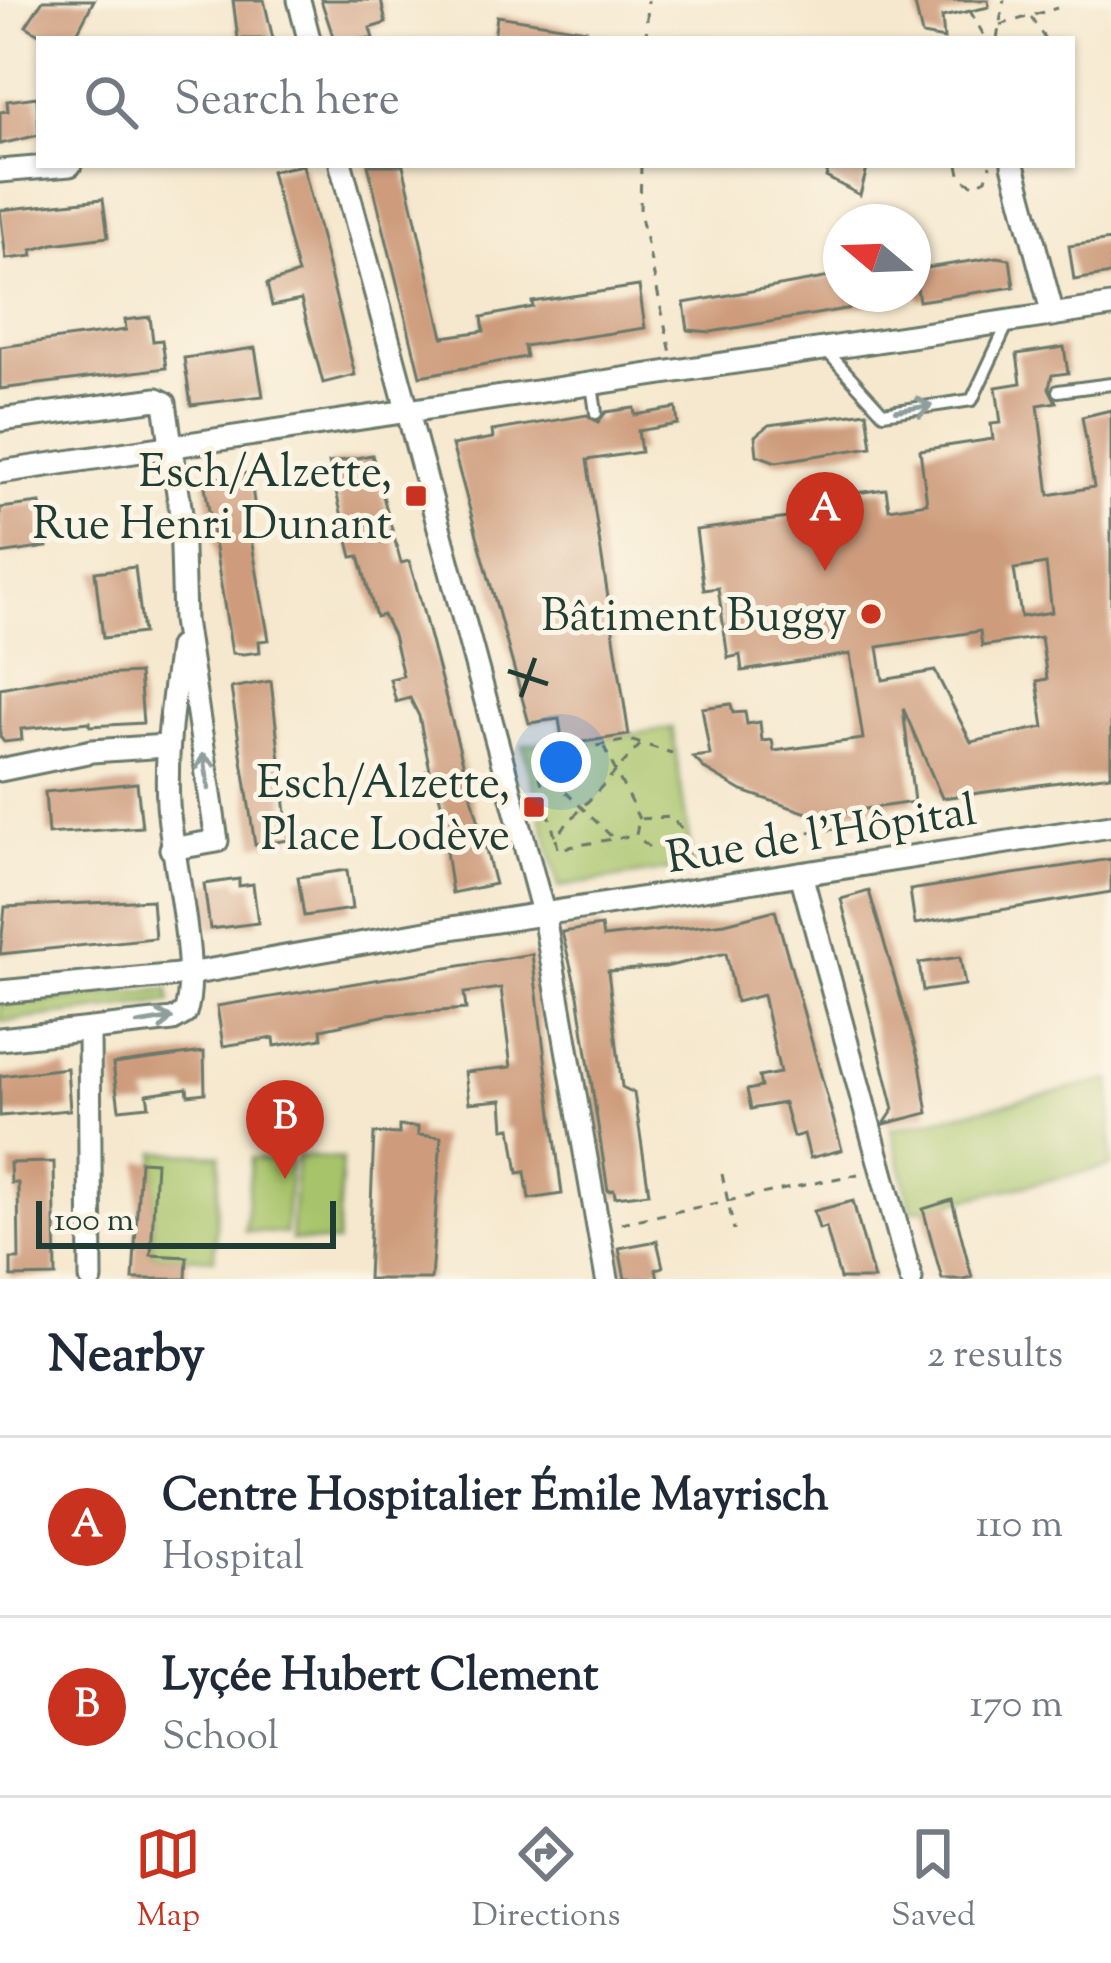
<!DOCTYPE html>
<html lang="en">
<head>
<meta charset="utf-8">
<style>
	body { margin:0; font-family:"Sorts Mill Goudy",serif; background:#f6f6f7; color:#1f2937 }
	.compass { position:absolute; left:823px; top:204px; width:108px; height:108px; border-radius:50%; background:#fff; box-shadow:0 3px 9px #0004; rotate:289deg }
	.scale { position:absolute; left:36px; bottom:30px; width:300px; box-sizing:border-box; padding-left:12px; border:6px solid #1f3d34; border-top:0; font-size:33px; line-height:42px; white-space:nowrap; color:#1f3d34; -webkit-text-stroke:9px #fcf5e5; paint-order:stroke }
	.you { position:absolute; left:561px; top:762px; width:42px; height:42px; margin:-30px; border:9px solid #fff; border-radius:50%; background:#1a73e8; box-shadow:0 0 0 18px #1a73e833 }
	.badge { display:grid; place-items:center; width:78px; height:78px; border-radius:50%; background:#c8321e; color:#fff; font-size:39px; font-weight:700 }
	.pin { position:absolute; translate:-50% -99px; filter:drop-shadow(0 3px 6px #0008) }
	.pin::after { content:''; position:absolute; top:63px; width:42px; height:36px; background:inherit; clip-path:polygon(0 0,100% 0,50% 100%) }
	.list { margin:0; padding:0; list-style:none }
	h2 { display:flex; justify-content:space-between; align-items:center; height:156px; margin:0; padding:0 48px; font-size:51px }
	h2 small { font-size:39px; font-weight:400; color:#747a83 }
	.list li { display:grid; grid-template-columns:78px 1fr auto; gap:36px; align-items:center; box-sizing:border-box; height:180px; padding:0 48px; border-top:3px solid #e0e1e3 }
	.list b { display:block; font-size:45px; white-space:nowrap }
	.list p { margin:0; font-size:39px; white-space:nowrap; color:#747a83 }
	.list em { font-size:39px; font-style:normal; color:#747a83 }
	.icon { flex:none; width:66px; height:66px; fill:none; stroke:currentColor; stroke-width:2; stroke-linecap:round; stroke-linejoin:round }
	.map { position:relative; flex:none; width:1111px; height:1279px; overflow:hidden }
	.search { position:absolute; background:#fff; box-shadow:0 3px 9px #0004; left:36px; right:36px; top:36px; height:132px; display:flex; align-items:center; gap:30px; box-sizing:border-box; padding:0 42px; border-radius:0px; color:#747a83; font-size:45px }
	.sheet { height:516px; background:#fff }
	nav { display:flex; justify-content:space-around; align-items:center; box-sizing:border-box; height:168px; border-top:3px solid #e0e1e3; background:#fff; font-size:33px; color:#747a83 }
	nav a { display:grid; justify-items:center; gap:6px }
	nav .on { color:#c8321e }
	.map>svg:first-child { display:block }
	.green { fill:#a7c46a; stroke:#63804f; stroke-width:3 }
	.building { fill:#ce9c7d; fill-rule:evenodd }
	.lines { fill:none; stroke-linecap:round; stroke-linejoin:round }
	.service-casing { stroke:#6a796a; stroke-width:16 }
	.minor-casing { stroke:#6a796a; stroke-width:27 }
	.path { stroke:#6a796a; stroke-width:3; stroke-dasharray:9 9; stroke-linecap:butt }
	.service { stroke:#fff; stroke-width:10 }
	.minor { stroke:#fff; stroke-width:21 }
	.oneway { stroke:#8f9e9a }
	.ticks { fill:none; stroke:#1f3d34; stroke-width:4.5 }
	.poi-dot { fill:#c8321e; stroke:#fcf5e5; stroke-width:4.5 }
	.labels { text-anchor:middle; stroke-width:10; stroke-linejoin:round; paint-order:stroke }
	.poi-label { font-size:45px; fill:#1f3d34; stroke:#fcf5e5; text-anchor:end }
	.street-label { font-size:45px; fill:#1f3d34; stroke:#fcf5e5 }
</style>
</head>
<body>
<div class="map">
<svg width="1111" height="1279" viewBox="0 0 1111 1279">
	<rect width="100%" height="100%" fill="#fcf5e5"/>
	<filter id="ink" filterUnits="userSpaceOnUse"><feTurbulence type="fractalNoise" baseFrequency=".00833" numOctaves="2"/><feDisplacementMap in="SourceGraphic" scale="24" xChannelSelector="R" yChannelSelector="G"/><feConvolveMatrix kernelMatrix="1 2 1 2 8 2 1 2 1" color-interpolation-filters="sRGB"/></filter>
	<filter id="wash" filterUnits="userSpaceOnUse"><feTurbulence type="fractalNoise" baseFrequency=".004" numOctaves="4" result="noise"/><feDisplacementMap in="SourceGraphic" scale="48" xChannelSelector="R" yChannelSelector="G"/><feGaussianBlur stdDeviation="2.7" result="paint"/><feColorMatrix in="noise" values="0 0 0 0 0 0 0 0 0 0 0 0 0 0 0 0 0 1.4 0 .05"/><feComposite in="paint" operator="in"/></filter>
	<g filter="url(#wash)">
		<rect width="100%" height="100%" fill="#f5e8ce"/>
		<!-- green -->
		<g class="green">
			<polygon points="672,728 693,866 559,887 523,745 562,739 563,745"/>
			<polygon points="169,989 170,1002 0,1022 0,1005"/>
			<polygon points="1111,1080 1111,1166 912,1211 891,1129"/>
			<polygon points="156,1152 220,1155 214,1259 151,1255"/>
			<polygon points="297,1156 342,1159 337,1243 291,1240"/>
			<polygon points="251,1158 291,1161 285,1234 245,1231"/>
		</g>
		<g id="blocks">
			<!-- building -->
			<g class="building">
				<polygon points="43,0 94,0 74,39 47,39 26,26"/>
				<polygon points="233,0 264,0 273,39 238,39"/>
				<polygon points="321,0 381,0 386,23 370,28 373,39 334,39"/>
				<polygon points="914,0 988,0 989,7 942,17 944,39 922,35"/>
				<polygon points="497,16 587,30 586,39 494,39"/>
				<polygon points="37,97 39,135 0,144 0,112 8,111 7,101"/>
				<polygon points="303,165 355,375 323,383 301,300 272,306 267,284 298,274 271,171"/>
				<polygon points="368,165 403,165 443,337 484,331 482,317 533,307 532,302 639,286 645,328 524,346 526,357 420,376"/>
				<polygon points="830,165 868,165 860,195 826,177"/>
				<polygon points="103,199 108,237 53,244 32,250 33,256 6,259 0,210"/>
				<polygon points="1111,240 1111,274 1074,280 1069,246"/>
				<polygon points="997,257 1010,259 1014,287 919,301 914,270"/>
				<polygon points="841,275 841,294 874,294 875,304 711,332 688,330 684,303"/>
				<polygon points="150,317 153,341 162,340 166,368 0,389 0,347 126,330 125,320"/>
				<path d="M 1064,347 L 1068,373 L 1052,375 L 1049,388 L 1056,402 L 1038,405 L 1049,495 L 1094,487 L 1082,417 L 1111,410 L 1111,775 L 942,798 L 903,708 L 914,802 L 816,816 L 742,791 L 706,770 L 693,757 L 710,755 L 702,708 L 731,704 L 733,713 L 745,712 L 747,724 L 760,722 L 762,741 L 772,740 L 774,751 L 863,739 L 850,654 L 742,671 L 740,655 L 728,658 L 718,588 L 704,590 L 696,530 L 858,509 L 855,493 L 886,489 L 889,509 L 927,503 L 920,450 L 993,439 L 991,424 L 1001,423 L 996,387 L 1021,383 L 1017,354 ZM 1046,564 L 1052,612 L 1021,617 L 1014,569 ZM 980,631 L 982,646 L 1041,637 L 1047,679 L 1037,681 L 1044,727 L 971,742 L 935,671 L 883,680 L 878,647 Z"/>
				<polygon points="255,348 263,396 191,405 184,358"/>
				<polygon points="634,408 635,415 676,408 678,424 638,431 641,452 587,460 629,735 563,745 559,719 529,723 452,445 493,438 492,431 587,415 598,422 606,412"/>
				<polygon points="867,412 872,447 776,462 757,455 755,436 769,425"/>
				<polygon points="372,455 401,563 409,561 415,581 495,884 452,893 445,844 451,842 438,791 433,793 426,771 430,770 419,716 410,698 396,702 390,679 403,676 393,635 383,615 376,617 359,556 352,557 329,463"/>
				<polygon points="250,473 254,502 247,516 269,640 259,641 260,652 244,654 232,653 204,480"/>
				<polygon points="40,503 47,547 0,554 0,508"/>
				<polygon points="135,567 143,633 103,638 95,572"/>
				<polygon points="139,673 143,723 90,726 90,722 21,729 22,740 4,742 0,737 0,688 60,677"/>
				<polygon points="271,681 289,840 255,845 231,688"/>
				<polygon points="137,783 142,827 48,834 45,792"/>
				<polygon points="1111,859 1111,892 915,924 910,890"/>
				<polygon points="347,870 352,909 304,916 298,877"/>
				<polygon points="239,879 239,886 253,884 258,923 210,929 204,884"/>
				<polygon points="869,891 920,1064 928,1113 884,1124 894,1109 841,899"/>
				<polygon points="152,900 155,938 0,954 5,907"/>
				<polygon points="775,910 842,1150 810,1158 804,1134 793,1137 784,1103 751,1109 747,1090 761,1087 759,1077 780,1073 763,995 736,1002 726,953 665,967 608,971 622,1087 634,1093 649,1193 615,1197 614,1190 608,1191 578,995 562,932 601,926 603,937 725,923"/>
				<polygon points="532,954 562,1194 529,1199 525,1172 518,1173 511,1128 504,1129 502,1100 469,1103 465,1072 511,1067 501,988 464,993 466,1009 387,1015 321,1029 322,1038 275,1046 274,1038 223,1046 217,1006"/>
				<polygon points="960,957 965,985 923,991 919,963"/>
				<polygon points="204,1052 205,1093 188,1095 187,1088 147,1094 149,1106 119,1109 113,1064"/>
				<polygon points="67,1068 70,1110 0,1116 0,1076"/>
				<polygon points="399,1126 418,1127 418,1135 441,1137 431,1279 368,1279 374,1133 399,1134"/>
				<polygon points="140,1161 156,1162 151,1255 187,1257 186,1279 133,1279"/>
				<polygon points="54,1162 56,1276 11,1277 11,1259 19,1259 18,1183 11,1183 10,1163"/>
				<polygon points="952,1200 972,1277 963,1279 942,1279 923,1209"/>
				<polygon points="853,1201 860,1228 874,1279 840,1279 826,1227 819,1229 814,1211"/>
				<polygon points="657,1241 663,1267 656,1269 658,1279 625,1279 619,1248"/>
			</g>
		</g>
	</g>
	<g filter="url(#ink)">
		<use href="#blocks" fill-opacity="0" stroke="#6a796a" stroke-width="3"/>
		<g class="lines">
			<defs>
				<g id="service">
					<polyline points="825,349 883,413 972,400 1008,323"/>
					<polyline points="592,385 596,413"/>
					<polyline points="1058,391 1111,384"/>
				</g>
				<g id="minor">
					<polyline points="299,0 309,39"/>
					<polyline points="341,165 544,916 607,1279"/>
					<polyline points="1013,165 1053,315"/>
					<polyline points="0,171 70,165"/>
					<polyline points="0,420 157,399 165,403 181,514 184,620 217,841 171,849"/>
					<polyline points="0,472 1111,306"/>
					<polyline points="0,770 92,751 166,746"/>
					<polyline points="801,874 911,1279"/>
					<polyline points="0,992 189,974 432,931 1111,826"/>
					<polyline points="89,1031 91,1279"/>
					<path d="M 0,1039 L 173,1020 L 185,1013 C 201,972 171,855 168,804 C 165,750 173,700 180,647"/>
				</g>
			</defs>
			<!-- service casing -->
			<use href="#service" class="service-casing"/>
			<!-- minor casing -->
			<use href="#minor" class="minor-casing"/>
			<!-- path -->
			<g class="path">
				<polyline points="970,11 986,39"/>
				<polyline points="1031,17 1045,39"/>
				<polyline points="1000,25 1057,8"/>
				<polyline points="646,39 648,0"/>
				<polyline points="997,39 1004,0"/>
				<polyline points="641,165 640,212 671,353"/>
				<polyline points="958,165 961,178 974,185 986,179 990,165"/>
				<polyline points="640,745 555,837 535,757 629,740 672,753"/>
				<polyline points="604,747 639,819"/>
				<polyline points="540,767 614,839"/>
				<polyline points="826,830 837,829 839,844"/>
				<polyline points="556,839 558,849 634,835"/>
				<polyline points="649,847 636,835 639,819 670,817 683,830 689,867"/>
				<polyline points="795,853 792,834 825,830 824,815"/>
				<polyline points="722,1174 734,1230"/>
				<polyline points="621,1223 858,1174"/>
			</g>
			<!-- service -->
			<use href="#service" class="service"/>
			<!-- minor -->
			<use href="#minor" class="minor"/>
		</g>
		<!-- one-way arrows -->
		<defs><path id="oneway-shaft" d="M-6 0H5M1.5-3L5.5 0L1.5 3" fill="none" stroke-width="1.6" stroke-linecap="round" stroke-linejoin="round" transform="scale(3)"/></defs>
		<g class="oneway">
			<use href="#oneway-shaft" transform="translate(914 408) rotate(-8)"/>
			<use href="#oneway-shaft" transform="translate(206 771) rotate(-99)"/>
			<use href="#oneway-shaft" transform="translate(155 1021) rotate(-9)"/>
		</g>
	</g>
	<!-- ticks -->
	<path class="ticks" d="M 508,671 L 548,684M 521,697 L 535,658"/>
	<!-- markers -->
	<g class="poi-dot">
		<rect x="404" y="484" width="24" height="24" rx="6"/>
		<circle cx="871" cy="614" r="12"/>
		<rect x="522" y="795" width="24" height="24" rx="6"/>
	</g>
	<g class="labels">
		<!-- poi labels -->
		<g class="poi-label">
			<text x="392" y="486">Esch/Alzette,<tspan x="392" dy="52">Rue Henri Dunant</tspan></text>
			<text x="847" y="630">Bâtiment Buggy</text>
			<text x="510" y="797">Esch/Alzette,<tspan x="510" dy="52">Place Lodève</tspan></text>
		</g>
		<!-- street labels -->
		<g class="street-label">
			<text transform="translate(821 832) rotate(-9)" y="16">Rue de l'Hôpital</text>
		</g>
	</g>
</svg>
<svg class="compass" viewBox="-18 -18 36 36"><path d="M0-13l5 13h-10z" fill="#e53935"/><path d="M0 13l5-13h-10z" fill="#747a83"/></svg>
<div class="scale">100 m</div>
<div class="you"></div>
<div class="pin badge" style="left:825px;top:571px">A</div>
<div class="pin badge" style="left:285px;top:1179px">B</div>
<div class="search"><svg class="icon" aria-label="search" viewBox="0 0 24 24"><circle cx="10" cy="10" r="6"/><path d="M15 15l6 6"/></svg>Search here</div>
</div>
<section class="sheet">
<h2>Nearby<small>2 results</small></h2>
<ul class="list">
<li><span class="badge">A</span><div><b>Centre Hospitalier Émile Mayrisch</b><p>Hospital</p></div><em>110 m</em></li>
<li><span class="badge">B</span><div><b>Lyçée Hubert Clement</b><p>School</p></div><em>170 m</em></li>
</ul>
</section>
<nav>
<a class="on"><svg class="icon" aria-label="map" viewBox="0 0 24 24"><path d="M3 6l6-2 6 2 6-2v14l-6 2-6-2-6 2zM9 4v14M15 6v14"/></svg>Map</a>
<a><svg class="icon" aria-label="directions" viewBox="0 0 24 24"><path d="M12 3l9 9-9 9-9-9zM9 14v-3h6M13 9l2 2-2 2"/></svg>Directions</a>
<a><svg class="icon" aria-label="saved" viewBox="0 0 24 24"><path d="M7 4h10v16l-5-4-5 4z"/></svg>Saved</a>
</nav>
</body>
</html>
